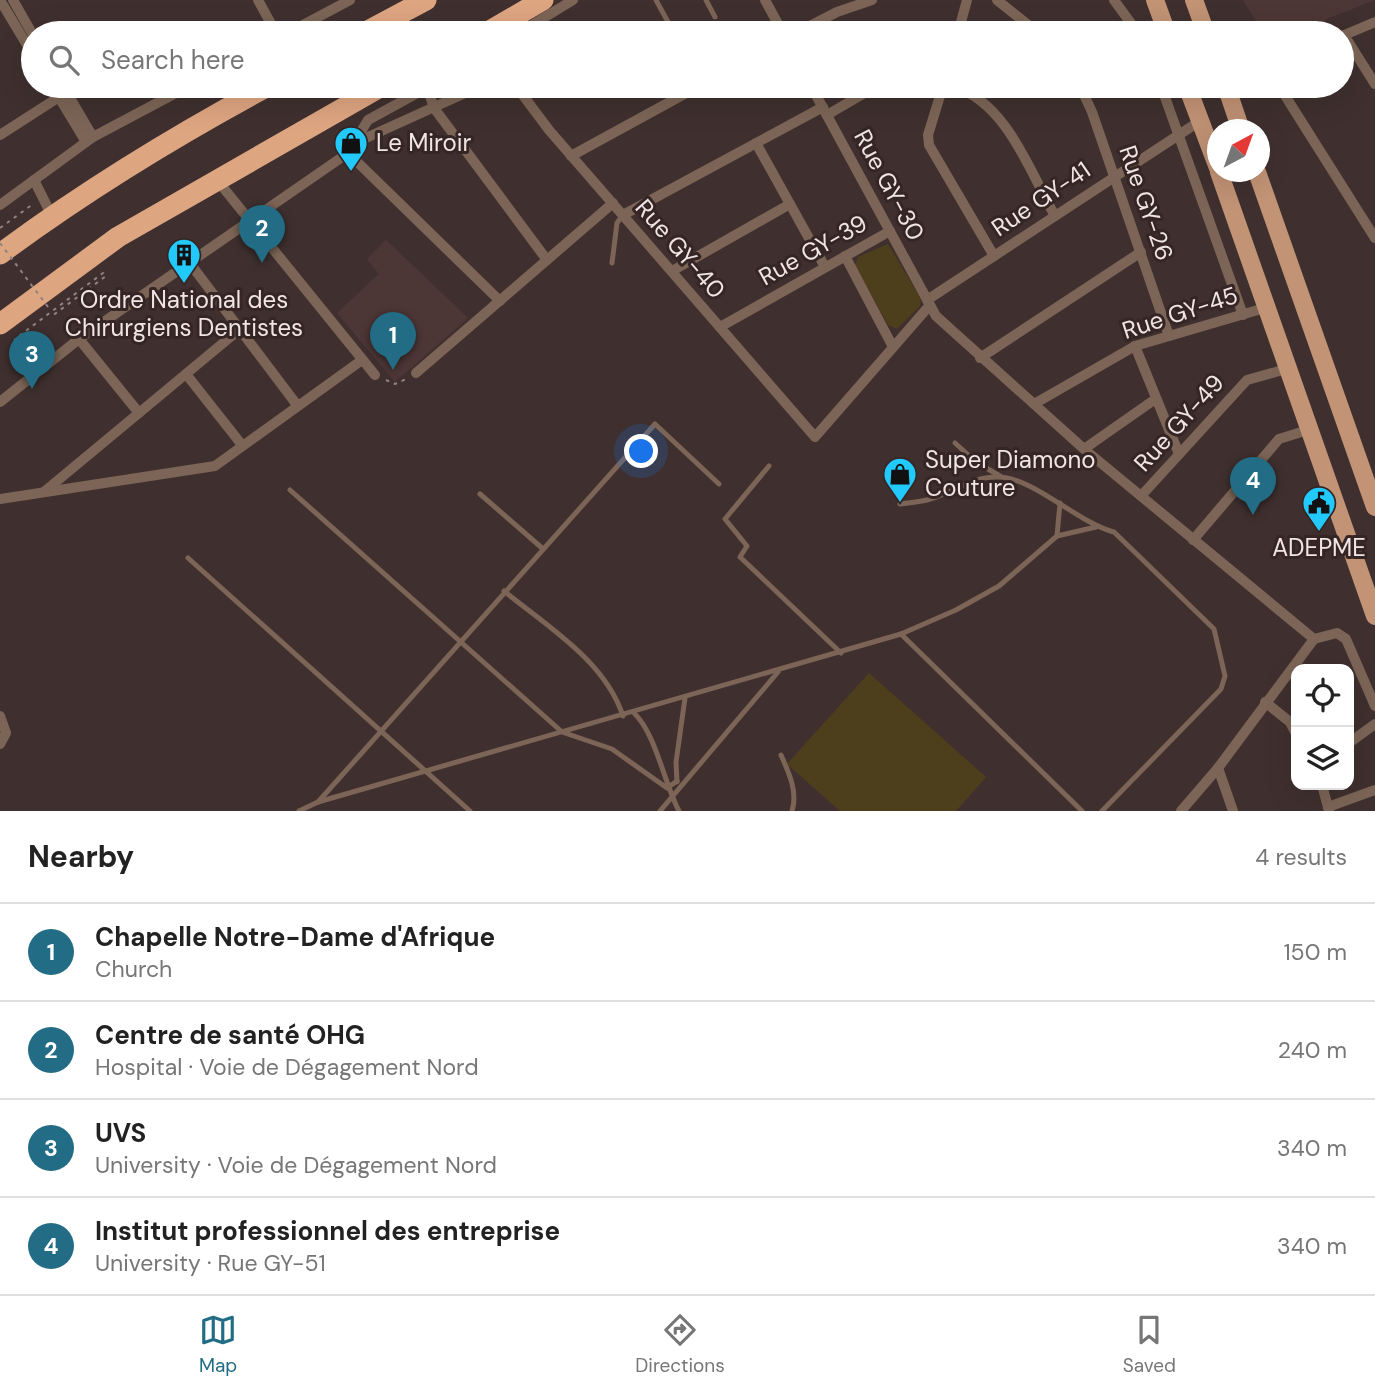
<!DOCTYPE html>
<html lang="en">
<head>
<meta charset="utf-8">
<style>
	body { margin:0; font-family:"DM Sans",sans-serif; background:#f6f6f6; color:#222 }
	.controls { position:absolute; right:21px; bottom:21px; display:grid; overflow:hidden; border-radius:14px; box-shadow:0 7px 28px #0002 }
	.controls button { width:63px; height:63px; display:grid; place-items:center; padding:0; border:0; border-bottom:2px solid #e0e0e0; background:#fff; color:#222; font:35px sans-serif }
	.compass { position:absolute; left:1207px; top:119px; width:63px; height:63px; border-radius:50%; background:#fff; box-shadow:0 7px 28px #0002; rotate:41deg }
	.you { position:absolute; left:642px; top:452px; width:24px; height:24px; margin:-18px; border:5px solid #fff; border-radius:50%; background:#1a73e8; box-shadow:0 0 0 10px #1a73e833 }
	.badge { display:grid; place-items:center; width:46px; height:46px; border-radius:50%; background:#226d85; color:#fff; font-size:23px; font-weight:700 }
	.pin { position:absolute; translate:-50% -58px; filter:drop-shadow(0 2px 4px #0008) }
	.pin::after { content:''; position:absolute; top:37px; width:24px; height:21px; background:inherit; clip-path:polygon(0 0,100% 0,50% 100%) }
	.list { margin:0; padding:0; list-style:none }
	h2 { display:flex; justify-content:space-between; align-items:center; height:91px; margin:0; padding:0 28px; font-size:30px }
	h2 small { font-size:23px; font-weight:400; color:#767676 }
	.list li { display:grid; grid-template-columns:46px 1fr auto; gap:21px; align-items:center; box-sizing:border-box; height:98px; padding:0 28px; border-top:2px solid #e0e0e0 }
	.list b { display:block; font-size:26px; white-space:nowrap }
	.list p { margin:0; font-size:23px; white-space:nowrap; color:#767676 }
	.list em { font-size:23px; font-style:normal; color:#767676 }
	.icon { flex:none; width:38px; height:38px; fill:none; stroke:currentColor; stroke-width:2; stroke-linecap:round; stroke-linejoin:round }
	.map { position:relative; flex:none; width:1375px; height:811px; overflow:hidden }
	.search { position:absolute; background:#fff; box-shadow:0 7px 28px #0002; left:21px; right:21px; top:21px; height:77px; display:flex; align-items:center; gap:18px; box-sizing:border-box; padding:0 24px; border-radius:38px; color:#767676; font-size:26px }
	.sheet { height:483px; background:#fff }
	nav { display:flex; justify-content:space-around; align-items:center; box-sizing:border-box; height:98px; border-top:2px solid #e0e0e0; background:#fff; font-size:19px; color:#767676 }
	nav a { display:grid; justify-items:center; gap:4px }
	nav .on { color:#226d85 }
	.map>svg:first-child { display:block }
	.built { fill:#4d3736 }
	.green { fill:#4e3f1c }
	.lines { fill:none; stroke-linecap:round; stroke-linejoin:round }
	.path { stroke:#918483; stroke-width:2; stroke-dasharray:3.5 5; stroke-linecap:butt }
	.lane { stroke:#7c6556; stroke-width:5 }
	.street { stroke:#7c6556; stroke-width:10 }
	.primary { stroke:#c29375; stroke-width:18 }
	.highway { stroke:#dea581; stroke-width:21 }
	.path-bridge { stroke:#918483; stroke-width:2; stroke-dasharray:3.5 5; stroke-linecap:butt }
	.labels { text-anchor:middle; stroke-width:6; stroke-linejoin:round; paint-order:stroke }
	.poi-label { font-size:24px; fill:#f0e5e4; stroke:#352625; text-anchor:start }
	.street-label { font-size:24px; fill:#f0e5e4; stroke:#352625 }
</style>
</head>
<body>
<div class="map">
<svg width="1375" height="811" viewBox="0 0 1375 811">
	<rect width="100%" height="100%" fill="#3f302f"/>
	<!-- built -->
	<g class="built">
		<polygon points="1243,0 1375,0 1291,33 1263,33"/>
		<polygon points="386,240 468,318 395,382 337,313 379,274 367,259"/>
	</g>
	<!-- green -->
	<g class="green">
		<polygon points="888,244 921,299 920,306 897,329 888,325 855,265 858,257"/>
		<polygon points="869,673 986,777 956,811 840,811 787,764"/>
	</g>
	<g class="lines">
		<!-- path -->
		<g class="path">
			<polyline points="0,228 33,204"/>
			<polyline points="27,365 15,339 103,273 106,276 52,316"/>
			<polyline points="386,380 395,384 406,379"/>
		</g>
		<!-- lane -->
		<g class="lane">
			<polyline points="656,0 674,33"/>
			<polyline points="706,0 715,17"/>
			<polyline points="612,263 617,223 622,216"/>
			<polyline points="955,443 976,462 1000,476"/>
			<polyline points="769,466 725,519 747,546 740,557 841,653"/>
			<polyline points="290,490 562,732 612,749 667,788 677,781"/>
			<polyline points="480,494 542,548"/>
			<path d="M 900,504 C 909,503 918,502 927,500 C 951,494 972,476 998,477 C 1033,477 1078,523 1114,532 L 1214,629 L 1225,676 L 1221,689 L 1102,811"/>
			<polyline points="1057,536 1060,503"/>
			<polyline points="188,558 470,811"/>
			<path d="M 504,591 C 548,627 605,661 623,716"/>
			<polyline points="901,634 1082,811"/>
			<path d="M 634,713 C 656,734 664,783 679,811"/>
			<path d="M 781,755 C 789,773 798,792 792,811"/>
			<polyline points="677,782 676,762 685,698"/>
			<polyline points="318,802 655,424 719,484"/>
			<polyline points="299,811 318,802 901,634 956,610 999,586 1057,536 1096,527"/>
			<polyline points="660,811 778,672"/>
		</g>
		<!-- street -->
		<g class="street">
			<polyline points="0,0 33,55"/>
			<polyline points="13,0 33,35"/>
			<polyline points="258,0 276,33"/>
			<polyline points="765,0 783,33"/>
			<polyline points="997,0 1038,33"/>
			<polyline points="1114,0 1138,33"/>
			<polyline points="288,33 350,0"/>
			<polyline points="519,33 573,0"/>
			<polyline points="796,33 837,12 872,0"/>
			<polyline points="958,33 967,0"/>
			<polyline points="1344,35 1375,84"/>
			<polyline points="1342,36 1375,22"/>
			<polyline points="52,86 86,142"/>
			<polyline points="63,86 93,137"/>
			<polyline points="516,86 549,130 815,437 930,305"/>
			<polyline points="811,86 936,316 1084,449 1314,639"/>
			<polyline points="943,86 928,135 929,145 994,256"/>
			<path d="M 953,86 C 1007,103 1029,170 1055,216"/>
			<polyline points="1080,86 1092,112 1169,336"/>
			<polyline points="1161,86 1243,315"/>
			<polyline points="1279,86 1375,238"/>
			<polyline points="427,87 434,108 547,260"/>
			<polyline points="827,115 868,91 884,86"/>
			<polyline points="0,135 59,97"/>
			<polyline points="357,142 474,89"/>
			<polyline points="756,143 825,267"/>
			<polyline points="348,153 500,301"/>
			<polyline points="571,156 699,86"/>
			<polyline points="34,180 52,216"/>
			<polyline points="217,180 375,375"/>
			<polyline points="0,205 93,137 189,86"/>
			<polyline points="623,215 823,107"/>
			<polyline points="845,256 893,347"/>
			<polyline points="189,262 297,405"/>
			<polyline points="672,271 790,204"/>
			<polyline points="927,300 1200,121"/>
			<polyline points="720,327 890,231"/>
			<polyline points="79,339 139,413"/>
			<polyline points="1135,346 1179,454"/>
			<polyline points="980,358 1141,252"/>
			<polyline points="416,373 613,203"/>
			<polyline points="186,374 242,445"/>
			<polyline points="0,402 79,339 348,153 368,120 430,86"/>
			<polyline points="1034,404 1135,346 1268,307"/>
			<polyline points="1084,449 1154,400"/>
			<polyline points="45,491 240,329"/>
			<polyline points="1141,496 1247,380 1290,368"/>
			<polyline points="0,499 215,466 362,360"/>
			<polyline points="1193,540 1279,439 1311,429"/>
			<polyline points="1265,702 1290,722 1296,734"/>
			<polyline points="0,716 6,733 0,744"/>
			<polyline points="1349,743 1375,724"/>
			<polyline points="1218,768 1233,811"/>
			<polyline points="1322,785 1329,811"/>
			<polyline points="1328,807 1375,790"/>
			<polyline points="1181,811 1218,768 1314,639 1337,633 1346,639 1375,706"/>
		</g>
		<!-- primary -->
		<g class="primary">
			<polyline points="1155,0 1167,33"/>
			<polyline points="1194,0 1206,33"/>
			<polyline points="1187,86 1218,168"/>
			<polyline points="1226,86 1241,130"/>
			<polyline points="1219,172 1375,616"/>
			<polyline points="1257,172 1375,507"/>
		</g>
		<!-- highway -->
		<g class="highway">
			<polyline points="364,33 426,0"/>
			<polyline points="486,33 543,0"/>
			<path d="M 0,254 C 85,191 175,136 268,86"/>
			<polyline points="0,324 118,237 382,86"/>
		</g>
		<!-- path-bridge -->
		<polyline class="path-bridge" points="0,243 51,311"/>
	</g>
	<!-- icons -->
	<defs>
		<symbol id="shop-pin" viewBox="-11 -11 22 30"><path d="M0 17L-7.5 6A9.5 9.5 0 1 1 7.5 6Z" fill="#22c9fd" stroke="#352625"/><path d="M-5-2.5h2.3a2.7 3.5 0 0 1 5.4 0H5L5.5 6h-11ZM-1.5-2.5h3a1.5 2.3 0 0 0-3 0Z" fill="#111"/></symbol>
		<symbol id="building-pin" viewBox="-11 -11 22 30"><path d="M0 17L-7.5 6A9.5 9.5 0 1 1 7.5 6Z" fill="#22c9fd" stroke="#352625"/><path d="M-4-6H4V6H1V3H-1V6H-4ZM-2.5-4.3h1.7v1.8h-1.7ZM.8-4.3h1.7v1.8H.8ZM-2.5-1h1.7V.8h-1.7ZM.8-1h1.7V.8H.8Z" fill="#111"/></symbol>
		<symbol id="civic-pin" viewBox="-11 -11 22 30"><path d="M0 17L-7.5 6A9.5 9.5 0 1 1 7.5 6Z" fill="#22c9fd" stroke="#352625"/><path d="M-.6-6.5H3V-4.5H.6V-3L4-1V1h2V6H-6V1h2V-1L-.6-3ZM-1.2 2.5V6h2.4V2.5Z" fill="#111"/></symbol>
	</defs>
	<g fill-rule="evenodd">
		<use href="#shop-pin" x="332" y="124" width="38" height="52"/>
		<use href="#building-pin" x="165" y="236" width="38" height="52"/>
		<use href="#shop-pin" x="881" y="455" width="38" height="52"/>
		<use href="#civic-pin" x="1300" y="484" width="38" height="52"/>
	</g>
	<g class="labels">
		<!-- poi labels -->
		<g class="poi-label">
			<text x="376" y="151">Le Miroir</text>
			<text x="184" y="308" text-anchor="middle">Ordre National des<tspan x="184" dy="28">Chirurgiens Dentistes</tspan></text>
			<text x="925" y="468">Super Diamono<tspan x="925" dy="28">Couture</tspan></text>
			<text x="1319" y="556" text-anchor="middle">ADEPME</text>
		</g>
		<!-- street labels -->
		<g class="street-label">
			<text transform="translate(889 185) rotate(62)" y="8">Rue GY-30</text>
			<text transform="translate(1041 199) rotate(-34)" y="8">Rue GY-41</text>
			<text transform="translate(1146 203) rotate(71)" y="8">Rue GY-26</text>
			<text transform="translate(680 249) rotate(49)" y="8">Rue GY-40</text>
			<text transform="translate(813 250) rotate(-29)" y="8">Rue GY-39</text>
			<text transform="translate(1180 313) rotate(-18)" y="8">Rue GY-45</text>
			<text transform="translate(1179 423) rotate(-48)" y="8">Rue GY-49</text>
		</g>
	</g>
</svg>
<div class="controls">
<button><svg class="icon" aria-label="locate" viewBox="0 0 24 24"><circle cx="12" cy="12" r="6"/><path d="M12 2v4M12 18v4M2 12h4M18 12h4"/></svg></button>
<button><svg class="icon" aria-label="layers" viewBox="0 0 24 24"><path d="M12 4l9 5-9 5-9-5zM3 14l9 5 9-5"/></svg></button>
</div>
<svg class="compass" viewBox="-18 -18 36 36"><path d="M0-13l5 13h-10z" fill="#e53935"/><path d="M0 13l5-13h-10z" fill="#767676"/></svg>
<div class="you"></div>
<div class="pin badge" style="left:393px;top:370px">1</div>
<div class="pin badge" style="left:262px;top:263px">2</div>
<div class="pin badge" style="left:32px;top:389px">3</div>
<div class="pin badge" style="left:1253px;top:515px">4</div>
<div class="search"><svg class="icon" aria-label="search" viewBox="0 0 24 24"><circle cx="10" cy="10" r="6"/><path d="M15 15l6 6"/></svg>Search here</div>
</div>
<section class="sheet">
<h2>Nearby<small>4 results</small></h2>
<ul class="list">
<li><span class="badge">1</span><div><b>Chapelle Notre-Dame d'Afrique</b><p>Church</p></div><em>150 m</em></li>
<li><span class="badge">2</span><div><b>Centre de santé OHG</b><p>Hospital · Voie de Dégagement Nord</p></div><em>240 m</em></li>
<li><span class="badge">3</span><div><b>UVS</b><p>University · Voie de Dégagement Nord</p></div><em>340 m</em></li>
<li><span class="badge">4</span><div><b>Institut professionnel des entreprise</b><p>University · Rue GY-51</p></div><em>340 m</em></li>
</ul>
</section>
<nav>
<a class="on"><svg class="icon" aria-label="map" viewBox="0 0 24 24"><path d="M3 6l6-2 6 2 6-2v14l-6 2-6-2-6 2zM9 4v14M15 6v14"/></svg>Map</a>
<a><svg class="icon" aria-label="directions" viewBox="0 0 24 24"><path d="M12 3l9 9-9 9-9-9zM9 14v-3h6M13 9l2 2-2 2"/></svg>Directions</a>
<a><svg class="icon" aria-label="saved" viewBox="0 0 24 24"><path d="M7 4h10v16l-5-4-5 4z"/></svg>Saved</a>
</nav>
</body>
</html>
